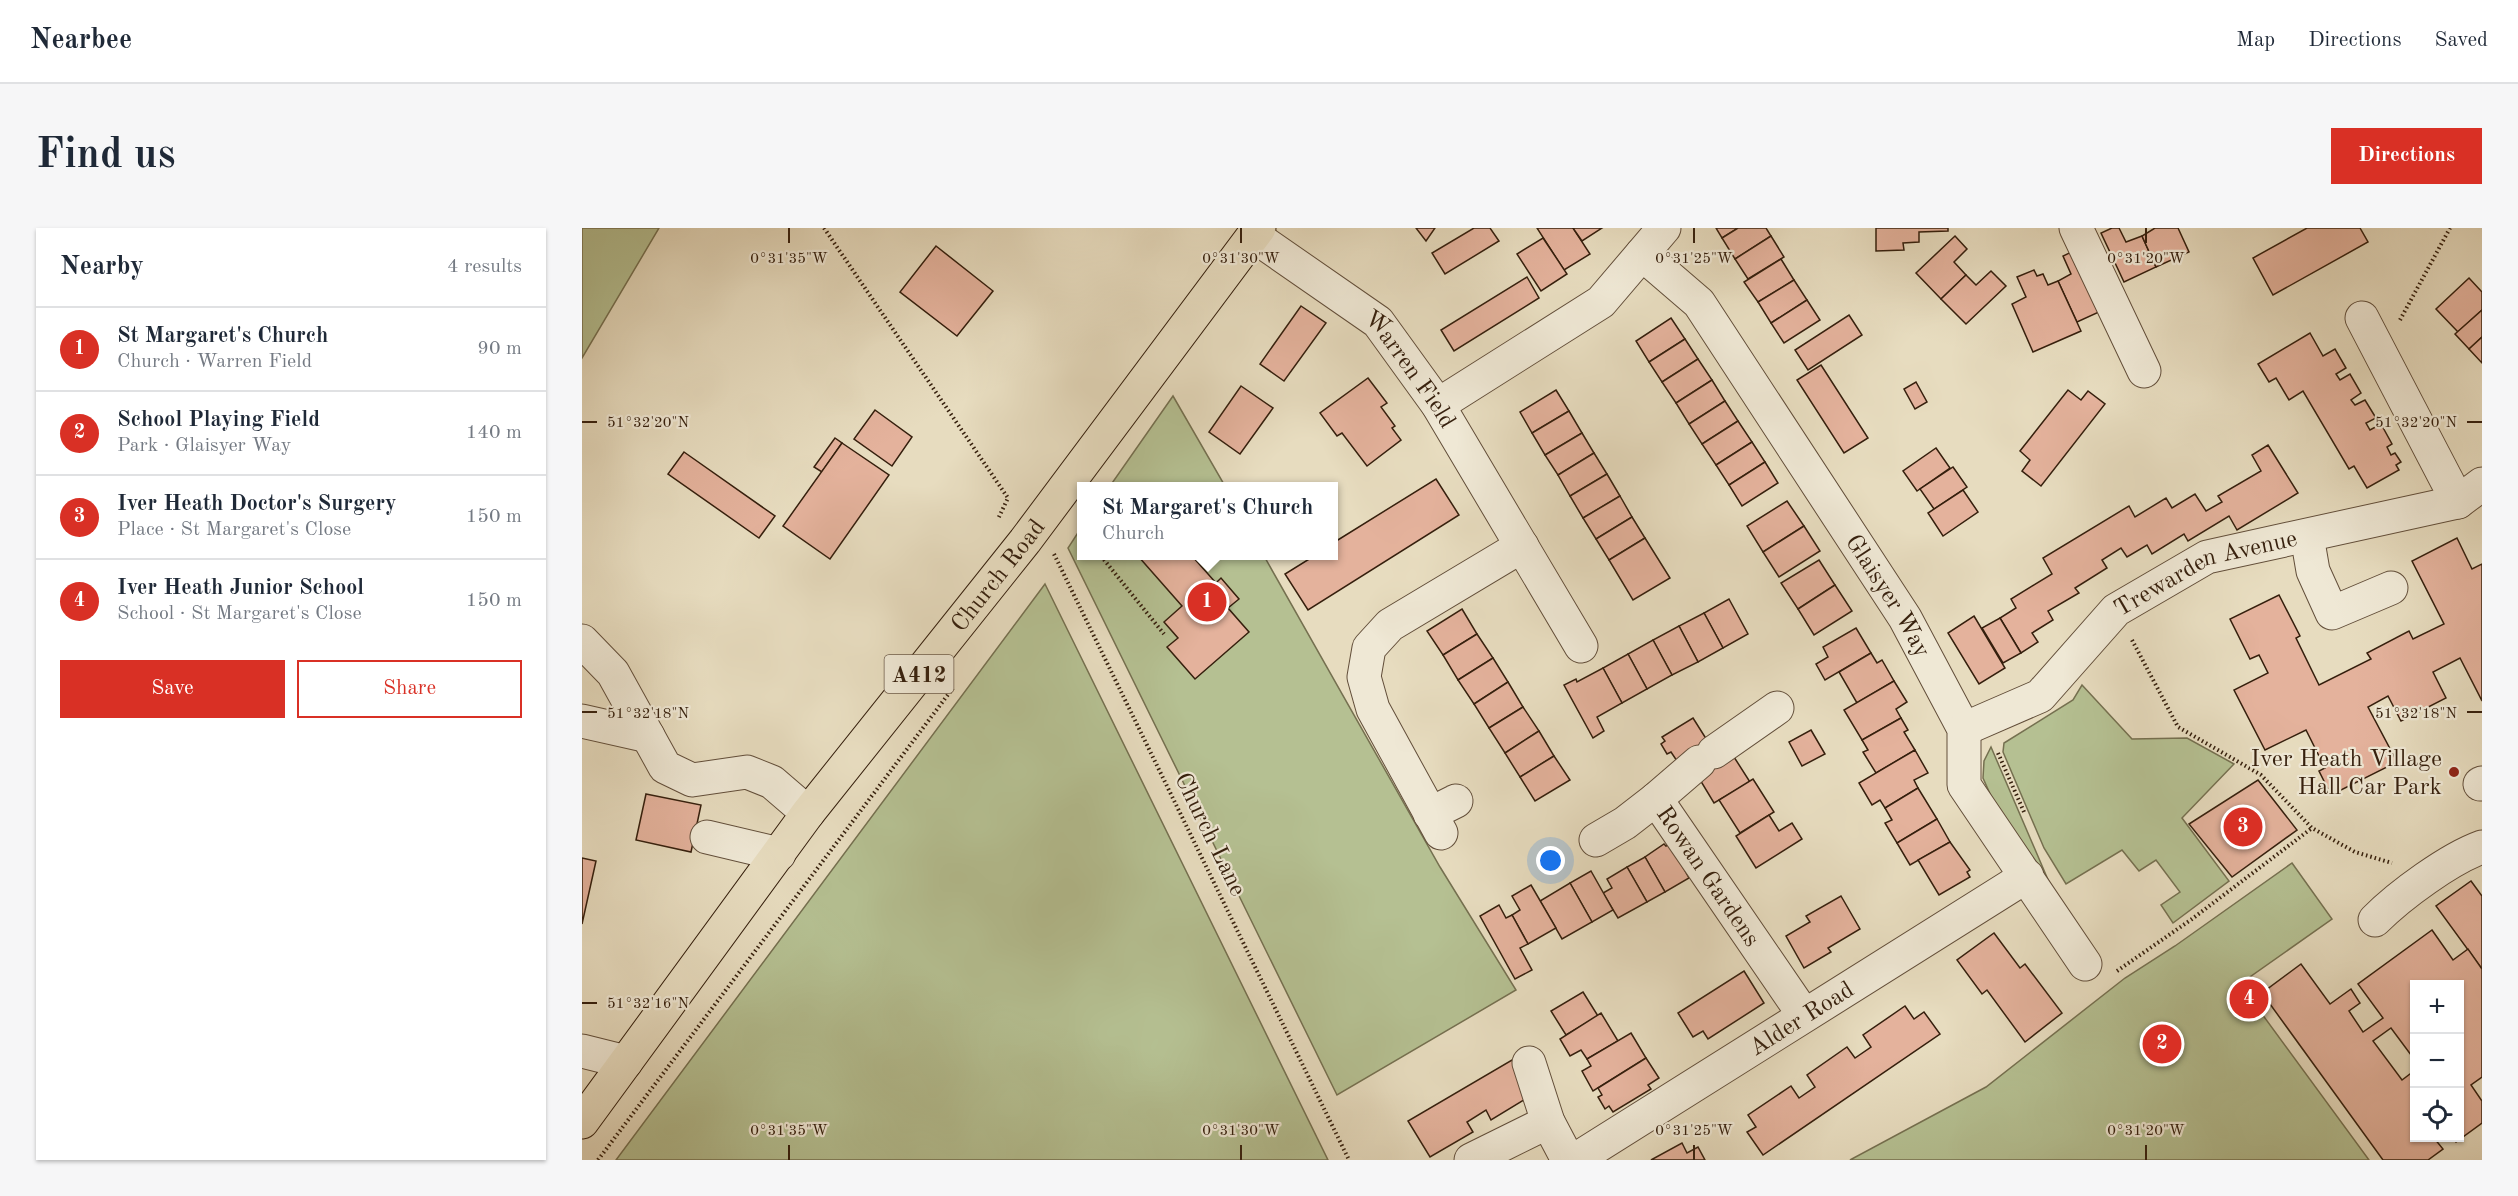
<!DOCTYPE html>
<html lang="en">
<head>
<meta charset="utf-8">
<style>
	body { margin:0; font-family:"Old Standard TT",serif; background:#f6f6f7; color:#1f2937 }
	.controls { position:absolute; right:18px; bottom:18px; display:grid; overflow:hidden; border-radius:0px; box-shadow:0 2px 4px #0004 }
	.controls button { width:54px; height:54px; display:grid; place-items:center; padding:0; border:0; border-bottom:2px solid #e0e1e3; background:#fff; color:#1f2937; font:30px sans-serif }
	.you { position:absolute; left:969px; top:633px; width:21px; height:21px; margin:-15px; border:4px solid #fff; border-radius:50%; background:#1a73e8; box-shadow:0 0 0 9px #1a73e833 }
	.badge { display:grid; place-items:center; width:39px; height:39px; border-radius:50%; background:#d93025; color:#fff; font-size:20px; font-weight:700 }
	.pin { position:absolute; translate:-50% -50%; border:3px solid #fff; box-shadow:0 2px 6px #0006 }
	.popup { position:absolute; left:495px; top:254px; width:261px; height:78px; box-sizing:border-box; display:grid; place-content:center; border-radius:0px; background:#fff; filter:drop-shadow(0 2px 4px #0005); font-size:20px; white-space:nowrap; color:#747a83 }
	.popup b { font-size:22px; color:#1f2937 }
	.popup::after { content:''; position:absolute; left:50%; top:100%; margin-left:-12px; border:12px solid transparent; border-top-color:#fff }
	.list { margin:0; padding:0; list-style:none }
	h2 { display:flex; justify-content:space-between; align-items:center; height:78px; margin:0; padding:0 24px; font-size:26px }
	h2 small { font-size:20px; font-weight:400; color:#747a83 }
	.list li { display:grid; grid-template-columns:39px 1fr auto; gap:18px; align-items:center; box-sizing:border-box; height:84px; padding:0 24px; border-top:2px solid #e0e1e3 }
	.list b { display:block; font-size:22px; white-space:nowrap }
	.list p { margin:0; font-size:20px; white-space:nowrap; color:#747a83 }
	.list em { font-size:20px; font-style:normal; color:#747a83 }
	.actions { display:flex; gap:12px; padding:18px 24px }
	.actions a { flex:1; padding:14px 0; border:2px solid #d93025; border-radius:0px; text-align:center; font-size:21px; color:#d93025 }
	.actions .main { background:#d93025; color:#fff }
	.icon { flex:none; width:33px; height:33px; fill:none; stroke:currentColor; stroke-width:2; stroke-linecap:round; stroke-linejoin:round }
	.map { position:relative; flex:none; width:1900px; height:932px; overflow:hidden; border-radius:0px }
	header { display:flex; align-items:center; gap:36px; box-sizing:border-box; height:84px; padding:0 30px; background:#fff; border-bottom:2px solid #e0e1e3 }
	header strong { font-size:28px }
	nav { display:flex; gap:33px; margin-inline-start:auto; font-size:21px }
	.intro { display:flex; align-items:center; justify-content:space-between; box-sizing:border-box; height:144px; padding:0 36px }
	h1 { margin:0; font-size:42px }
	.button { padding:15px 27px; border-radius:0px; background:#d93025; color:#fff; font-size:21px; font-weight:700 }
	main { display:flex; gap:36px; padding:0 36px }
	aside { flex:1; background:#fff; border-radius:0px; box-shadow:0 2px 4px #0004 }
	.map>svg:first-child { display:block }
	.green { fill:#b5c092; stroke:#757050; stroke-width:1.5 }
	.building { fill:#e4b29c; stroke:#351f0d; stroke-width:1.5 }
	.lines { fill:none; stroke-linecap:round; stroke-linejoin:round }
	.minor-casing { stroke:#624e3a; stroke-width:35 }
	.major-casing { stroke:#351f0d; stroke-width:35 }
	.path { stroke:#351f0d; stroke-width:4; stroke-dasharray:1.5 3; stroke-linecap:butt }
	.minor { stroke:#efe8d5; stroke-width:33 }
	.major { stroke:#e7dcbf; stroke-width:33 }
	.ticks { fill:none; stroke:#351f0d; stroke-width:2 }
	.poi-dot { fill:#8f2418; stroke:#efe8d5; stroke-width:2 }
	.labels { text-anchor:middle; stroke-width:4.5; stroke-linejoin:round; paint-order:stroke }
	.shield { fill:#efe8d5; stroke:#6d5b49; stroke-width:1.5 }
	.shield-label { font-size:22px; font-weight:bold; fill:#351f0d }
	.street-label { font-size:24px; fill:#351f0d; stroke:#efe8d5 }
	.poi-label { font-size:24px; fill:#351f0d; stroke:#efe8d5; text-anchor:end }
	.ticks-label { font-size:15px; text-anchor:middle; fill:#351f0d; stroke:#efe8d5; stroke-width:4.5; stroke-linejoin:round; paint-order:stroke }
</style>
</head>
<body>
<header>
<strong>Nearbee</strong>
<nav><a>Map</a><a>Directions</a><a>Saved</a></nav>
</header>
<div class="intro"><h1>Find us</h1><a class="button">Directions</a></div>
<main>
<aside>
<h2>Nearby<small>4 results</small></h2>
<ul class="list">
<li><span class="badge">1</span><div><b>St Margaret's Church</b><p>Church · Warren Field</p></div><em>90 m</em></li>
<li><span class="badge">2</span><div><b>School Playing Field</b><p>Park · Glaisyer Way</p></div><em>140 m</em></li>
<li><span class="badge">3</span><div><b>Iver Heath Doctor's Surgery</b><p>Place · St Margaret's Close</p></div><em>150 m</em></li>
<li><span class="badge">4</span><div><b>Iver Heath Junior School</b><p>School · St Margaret's Close</p></div><em>150 m</em></li>
</ul>
<div class="actions"><a class="main">Save</a><a>Share</a></div>
</aside>
<div class="map">
<svg width="1900" height="932" viewBox="0 0 1900 932">
	<rect width="100%" height="100%" fill="#e7dcbf"/>
	<filter id="stains"><feTurbulence type="fractalNoise" baseFrequency=".00333" numOctaves="4"/><feColorMatrix values="0 0 0 0 .2 0 0 0 0 .09 0 0 0 0 .02 0 0 0 .5 -.17"/></filter>
	<radialGradient id="worn" r=".72"><stop offset=".6" stop-color="#630" stop-opacity="0"/><stop offset="1" stop-color="#630" stop-opacity=".3"/></radialGradient>
	<!-- green -->
	<g class="green">
		<polygon points="0,0 77,0 0,130"/>
		<polygon points="591,168 643,258 528,258"/>
		<polygon points="499,300 499,328 682,328 858,639 934,762 755,867 486,320"/>
		<polygon points="463,356 746,932 34,932"/>
		<polygon points="1500,457 1550,511 1605,510 1652,536 1600,590 1647,653 1591,695 1579,677 1598,664 1574,632 1557,643 1540,622 1484,656 1462,620 1421,524 1422,515 1491,472"/>
		<polygon points="1409,519 1470,661 1409,568 1401,550 1402,533"/>
		<polygon points="1710,635 1750,691 1658,756 1787,932 1268,932 1404,859 1543,750 1593,718"/>
	</g>
	<!-- building -->
	<g class="building">
		<polygon points="834,0 853,0 844,13"/>
		<polygon points="892,0 908,0 917,13 863,46 850,25"/>
		<polygon points="955,0 991,0 1008,26 982,42"/>
		<polygon points="991,0 1020,0 1000,13"/>
		<polygon points="1134,0 1156,0 1140,10"/>
		<polygon points="1156,0 1184,0 1189,8 1153,31 1140,10"/>
		<polygon points="1294,0 1366,0 1366,3 1337,4 1337,14 1321,15 1322,22 1294,23"/>
		<polygon points="1530,0 1537,0 1544,14 1560,8 1574,39 1542,54 1519,5"/>
		<polygon points="1573,0 1596,0 1607,24 1574,39 1560,8"/>
		<polygon points="1725,0 1778,0 1786,14 1691,67 1671,30"/>
		<polygon points="1189,8 1202,29 1166,51 1153,31"/>
		<polygon points="1373,8 1385,21 1372,34 1384,47 1359,71 1334,45"/>
		<polygon points="961,10 985,46 959,63 935,26"/>
		<polygon points="354,18 411,63 375,108 318,64"/>
		<polygon points="1500,19 1528,79 1495,94 1476,53 1489,46 1481,28"/>
		<polygon points="1199,31 1212,52 1176,74 1162,54"/>
		<polygon points="1452,42 1455,48 1461,46 1466,57 1476,53 1499,103 1451,124 1430,76 1444,69 1435,49"/>
		<polygon points="1409,43 1424,58 1384,96 1359,71 1384,47 1394,57"/>
		<polygon points="945,49 957,70 872,123 859,102"/>
		<polygon points="1887,50 1900,64 1900,82 1876,104 1854,81"/>
		<polygon points="1212,52 1225,72 1189,95 1176,74"/>
		<polygon points="1225,72 1238,92 1202,115 1189,95"/>
		<polygon points="719,78 744,95 702,153 678,136"/>
		<polygon points="1900,82 1900,109 1887,121 1873,106"/>
		<polygon points="1267,87 1280,107 1226,142 1213,122"/>
		<polygon points="1089,90 1103,111 1067,134 1054,113"/>
		<polygon points="1728,105 1741,128 1753,121 1764,140 1754,146 1758,152 1768,146 1779,165 1769,172 1773,177 1783,172 1794,190 1784,195 1788,202 1799,196 1810,216 1805,219 1809,227 1813,225 1819,234 1814,237 1817,242 1785,260 1772,238 1767,241 1721,163 1707,172 1694,150 1687,154 1676,136"/>
		<polygon points="1900,109 1900,135 1887,121"/>
		<polygon points="1103,111 1116,131 1080,154 1067,134"/>
		<polygon points="1116,131 1130,152 1094,175 1080,154"/>
		<polygon points="1239,137 1286,210 1262,225 1215,152"/>
		<polygon points="786,150 805,175 799,179 813,198 810,200 819,212 785,238 760,205 755,208 738,185"/>
		<polygon points="1130,152 1143,173 1107,196 1094,175"/>
		<polygon points="1334,154 1345,174 1333,181 1322,161"/>
		<polygon points="659,158 691,180 658,226 627,204"/>
		<polygon points="974,162 987,183 950,205 938,184"/>
		<polygon points="1486,162 1499,172 1506,163 1523,176 1459,258 1440,243 1448,232 1438,223"/>
		<polygon points="1143,173 1156,193 1120,216 1107,196"/>
		<polygon points="293,182 330,209 310,238 272,211"/>
		<polygon points="987,183 1000,205 963,227 950,205"/>
		<polygon points="1156,193 1170,214 1134,237 1120,216"/>
		<polygon points="1000,205 1012,225 976,247 963,227"/>
		<polygon points="253,210 260,215 240,244 232,239"/>
		<polygon points="1170,214 1183,234 1147,257 1134,237"/>
		<polygon points="260,215 307,247 248,331 201,298"/>
		<polygon points="1686,217 1716,265 1655,302 1647,288 1606,313 1602,306 1570,326 1565,317 1545,329 1539,320 1520,332 1525,340 1493,360 1497,365 1466,383 1471,392 1450,405 1456,414 1439,425 1418,390 1434,380 1429,371 1470,346 1461,330 1547,278 1553,289 1584,270 1590,280 1613,266 1624,283 1640,274 1636,268 1679,243 1670,227"/>
		<polygon points="1354,220 1368,240 1335,263 1321,243"/>
		<polygon points="102,224 193,288 177,310 86,246"/>
		<polygon points="1012,225 1025,246 988,268 976,247"/>
		<polygon points="1183,234 1196,255 1160,278 1147,257"/>
		<polygon points="1371,239 1385,259 1352,281 1338,261"/>
		<polygon points="1025,246 1038,268 1001,290 988,268"/>
		<polygon points="854,251 877,287 726,382 703,346 732,328 751,328 751,315"/>
		<polygon points="1381,262 1396,284 1361,308 1346,285"/>
		<polygon points="1038,268 1050,289 1014,311 1001,290"/>
		<polygon points="1205,273 1222,298 1181,324 1165,298"/>
		<polygon points="1050,289 1063,310 1027,332 1014,311"/>
		<polygon points="1222,298 1238,323 1197,349 1181,324"/>
		<polygon points="1063,310 1088,350 1051,372 1027,332"/>
		<polygon points="1875,310 1890,341 1900,336 1900,473 1878,430 1851,444 1864,470 1819,493 1806,468 1786,479 1815,534 1749,567 1737,543 1743,540 1724,502 1683,522 1652,462 1686,445 1677,427 1668,431 1648,391 1697,367 1718,408 1714,410 1737,457 1789,431 1785,425 1827,403 1831,411 1862,396 1830,333"/>
		<polygon points="556,328 610,328 634,355 639,350 657,371 646,380 667,404 613,451 585,419 596,410 582,394 600,378"/>
		<polygon points="1237,332 1253,357 1216,381 1199,355"/>
		<polygon points="1253,357 1270,383 1232,407 1216,381"/>
		<polygon points="1147,371 1166,406 1141,420 1122,385"/>
		<polygon points="880,381 895,406 861,427 845,403"/>
		<polygon points="1122,385 1141,420 1116,434 1097,398"/>
		<polygon points="1392,388 1423,440 1397,456 1366,405"/>
		<polygon points="1418,390 1439,425 1421,435 1400,400"/>
		<polygon points="1097,398 1116,434 1090,447 1071,412"/>
		<polygon points="1274,400 1289,425 1243,452 1234,436 1246,429 1241,419"/>
		<polygon points="895,406 911,430 876,452 861,427"/>
		<polygon points="1071,412 1090,447 1065,461 1046,426"/>
		<polygon points="1289,425 1295,435 1300,432 1312,453 1275,475 1257,444"/>
		<polygon points="1046,426 1065,461 1040,475 1021,440"/>
		<polygon points="911,430 926,454 892,476 876,452"/>
		<polygon points="1021,440 1040,475 1015,489 1022,503 1011,510 982,457 994,451 995,454"/>
		<polygon points="1312,453 1325,474 1314,481 1319,490 1280,512 1262,482"/>
		<polygon points="926,454 941,479 907,500 892,476"/>
		<polygon points="941,479 957,503 923,525 907,500"/>
		<polygon points="1111,490 1140,536 1152,529 1168,554 1132,575 1117,550 1097,536 1089,524 1085,526 1079,516 1083,513 1080,509"/>
		<polygon points="1319,490 1326,502 1322,504 1333,522 1294,545 1281,524 1286,522 1280,512"/>
		<polygon points="1229,502 1243,526 1220,538 1207,514"/>
		<polygon points="957,503 972,528 938,549 923,525"/>
		<polygon points="1333,522 1346,545 1332,552 1336,560 1303,580 1298,572 1290,577 1277,555"/>
		<polygon points="972,528 988,552 953,573 938,549"/>
		<polygon points="1171,551 1192,584 1158,605 1137,572"/>
		<polygon points="1676,552 1715,602 1650,649 1607,596"/>
		<polygon points="1336,560 1355,591 1315,615 1303,595 1310,592 1303,580"/>
		<polygon points="64,566 119,577 109,624 54,612"/>
		<polygon points="1187,587 1197,603 1210,595 1220,611 1174,640 1154,608"/>
		<polygon points="1355,591 1368,614 1328,637 1315,615"/>
		<polygon points="1368,614 1388,642 1385,644 1388,649 1357,667 1336,632"/>
		<polygon points="1082,616 1084,618 1088,616 1107,650 1083,664 1063,629"/>
		<polygon points="1063,629 1083,664 1065,674 1045,639"/>
		<polygon points="0,630 14,633 0,696"/>
		<polygon points="1045,639 1065,674 1036,690 1021,665 1030,660 1025,651"/>
		<polygon points="1009,643 1031,682 1010,694 988,655"/>
		<polygon points="1889,653 1900,668 1900,741 1854,678"/>
		<polygon points="988,655 1010,694 980,711 958,673"/>
		<polygon points="949,657 974,700 946,716 930,687 938,682 930,668"/>
		<polygon points="1259,668 1278,701 1246,720 1249,724 1222,740 1204,708 1228,694 1224,688"/>
		<polygon points="917,677 924,690 930,687 946,716 938,720 950,742 933,751 898,688"/>
		<polygon points="1850,702 1871,732 1886,721 1900,741 1900,849 1889,857 1900,873 1900,895 1874,914 1870,910 1878,910 1878,756 1832,756 1832,831 1809,800 1791,813 1820,852 1832,843 1832,910 1852,910 1861,921 1846,932 1801,932 1680,765 1719,736 1748,776 1769,761 1778,775 1767,783 1781,804 1801,790 1776,756"/>
		<polygon points="1412,705 1438,740 1443,736 1480,785 1443,814 1405,762 1400,766 1375,732"/>
		<polygon points="1162,743 1182,775 1126,811 1121,803 1111,809 1096,785"/>
		<polygon points="1001,764 1016,788 984,807 969,783"/>
		<polygon points="1323,778 1332,791 1342,784 1358,806 1181,927 1165,904 1174,899 1166,887 1209,858 1217,870 1233,859 1225,847 1265,819 1273,830 1289,819 1281,807"/>
		<polygon points="1019,785 1036,813 1005,831 999,822 988,828 978,811"/>
		<polygon points="1049,805 1064,830 1011,863 1000,843 1009,838 1005,831"/>
		<polygon points="1064,830 1077,850 1066,857 1069,861 1031,884 1027,878 1023,881 1016,869 1020,867 1016,860"/>
		<polygon points="930,832 950,867 909,892 904,882 885,894 891,904 848,929 826,893"/>
		<polygon points="1100,915 1105,925 1116,919 1123,932 1069,932"/>
	</g>
	<g class="lines">
		<defs>
			<g id="minor">
				<polyline points="1494,0 1562,143"/>
				<path id="s1" d="M 672,8 L 796,94 L 856,177 L 999,418"/>
				<path id="s2" d="M 1060,26 L 1117,75 L 1323,390 L 1382,501 L 1382,557 L 1503,736"/>
				<polyline points="1780,90 1876,274"/>
				<polyline points="856,177 1019,74 1082,0"/>
				<polyline points="1725,308 1731,343 1750,385 1809,360"/>
				<polyline points="0,413 31,445 83,539 110,552 165,544 190,554 226,585"/>
				<polyline points="0,493 66,508"/>
				<path id="s3" d="M 1382,501 L 1458,468 L 1534,382 L 1625,329 L 1876,274 L 1900,256"/>
				<polyline points="1132,524 1195,480"/>
				<polyline points="1898,556 1900,555"/>
				<polyline points="1074,571 1117,534"/>
				<polyline points="848,586 874,573"/>
				<polyline points="859,605 791,481 782,449 787,420 808,397 940,318"/>
				<polyline points="125,609 197,626"/>
				<path id="s4" d="M 1014,612 L 1043,595 L 1074,571 L 1222,787"/>
				<path d="M 1793,692 C 1818,667 1867,631 1900,619"/>
				<polyline points="0,823 44,834"/>
				<polyline points="947,835 966,894 986,932"/>
				<polyline points="889,932 966,894"/>
				<path id="s5" d="M 993,932 L 1445,648"/>
			</g>
			<g id="major">
				<path id="s6" d="M 0,894 L 226,585 L 443,313 L 677,0"/>
			</g>
		</defs>
		<!-- minor casing -->
		<use href="#minor" class="minor-casing"/>
		<!-- major casing -->
		<use href="#major" class="major-casing"/>
		<!-- path -->
		<g class="path">
			<polyline points="242,0 426,270 416,291"/>
			<polyline points="1818,92 1868,0"/>
			<polyline points="472,326 767,932"/>
			<polyline points="519,328 582,406"/>
			<polyline points="1550,412 1596,499 1679,547 1730,600 1773,624 1810,635"/>
			<polyline points="1416,525 1442,584"/>
			<polyline points="1535,743 1610,691 1730,600"/>
			<polyline points="16,932 371,460"/>
		</g>
		<!-- minor -->
		<use href="#minor" class="minor"/>
		<!-- major -->
		<use href="#major" class="major"/>
	</g>
	<!-- ticks -->
	<path class="ticks" d="M 207,0 L 207,15M 659,0 L 659,15M 1112,0 L 1112,15M 1564,0 L 1564,15M 0,194 L 15,194M 1885,194 L 1900,194M 0,484 L 15,484M 1885,484 L 1900,484M 0,775 L 15,775M 207,917 L 207,932M 659,917 L 659,932M 1112,917 L 1112,932M 1564,917 L 1564,932"/>
	<!-- markers -->
	<circle class="poi-dot" cx="1872" cy="544" r="6"/>
	<g class="labels">
		<!-- shield labels -->
		<rect class="shield" x="302.5" y="427" width="69" height="38" rx="4.5"/>
		<g class="shield-label">
			<text x="337" y="454">A412</text>
		</g>
		<!-- street labels -->
		<g class="street-label">
			<text dy="8" stroke="none"><textPath href="#s1" startOffset="208">Warren Field</textPath></text>
			<text dy="8" stroke="none"><textPath href="#s6" startOffset="687">Church Road</textPath></text>
			<text dy="8" stroke="none"><textPath href="#s3" startOffset="296">Trewarden Avenue</textPath></text>
			<text dy="8" stroke="none"><textPath href="#s2" startOffset="424">Glaisyer Way</textPath></text>
			<text transform="translate(629 606) rotate(64)" y="8">Church Lane</text>
			<text dy="8" stroke="none"><textPath href="#s4" startOffset="166">Rowan Gardens</textPath></text>
			<text dy="8" stroke="none"><textPath href="#s5" startOffset="267">Alder Road</textPath></text>
		</g>
		<!-- poi labels -->
		<g class="poi-label">
			<text x="1860" y="538">Iver Heath Village<tspan x="1860" dy="28">Hall Car Park</tspan></text>
		</g>
	</g>
	<g class="ticks-label">
		<text x="207" y="35">0°31'35"W</text>
		<text x="659" y="35">0°31'30"W</text>
		<text x="1112" y="35">0°31'25"W</text>
		<text x="1564" y="35">0°31'20"W</text>
		<text x="66" y="199">51°32'20"N</text>
		<text x="1834" y="199">51°32'20"N</text>
		<text x="66" y="490">51°32'18"N</text>
		<text x="1834" y="490">51°32'18"N</text>
		<text x="66" y="780">51°32'16"N</text>
		<text x="207" y="907">0°31'35"W</text>
		<text x="659" y="907">0°31'30"W</text>
		<text x="1112" y="907">0°31'25"W</text>
		<text x="1564" y="907">0°31'20"W</text>
	</g>
	<rect width="100%" height="100%" filter="url(#stains)"/>
	<rect width="100%" height="100%" fill="url(#worn)"/>
</svg>
<div class="controls">
<button>+</button>
<button>−</button>
<button><svg class="icon" aria-label="locate" viewBox="0 0 24 24"><circle cx="12" cy="12" r="6"/><path d="M12 2v4M12 18v4M2 12h4M18 12h4"/></svg></button>
</div>
<div class="you"></div>
<div class="pin badge" style="left:625px;top:374px">1</div>
<div class="popup"><b>St Margaret's Church</b>Church</div>
<div class="pin badge" style="left:1580px;top:816px">2</div>
<div class="pin badge" style="left:1661px;top:599px">3</div>
<div class="pin badge" style="left:1667px;top:771px">4</div>
</div>
</main>
</body>
</html>
